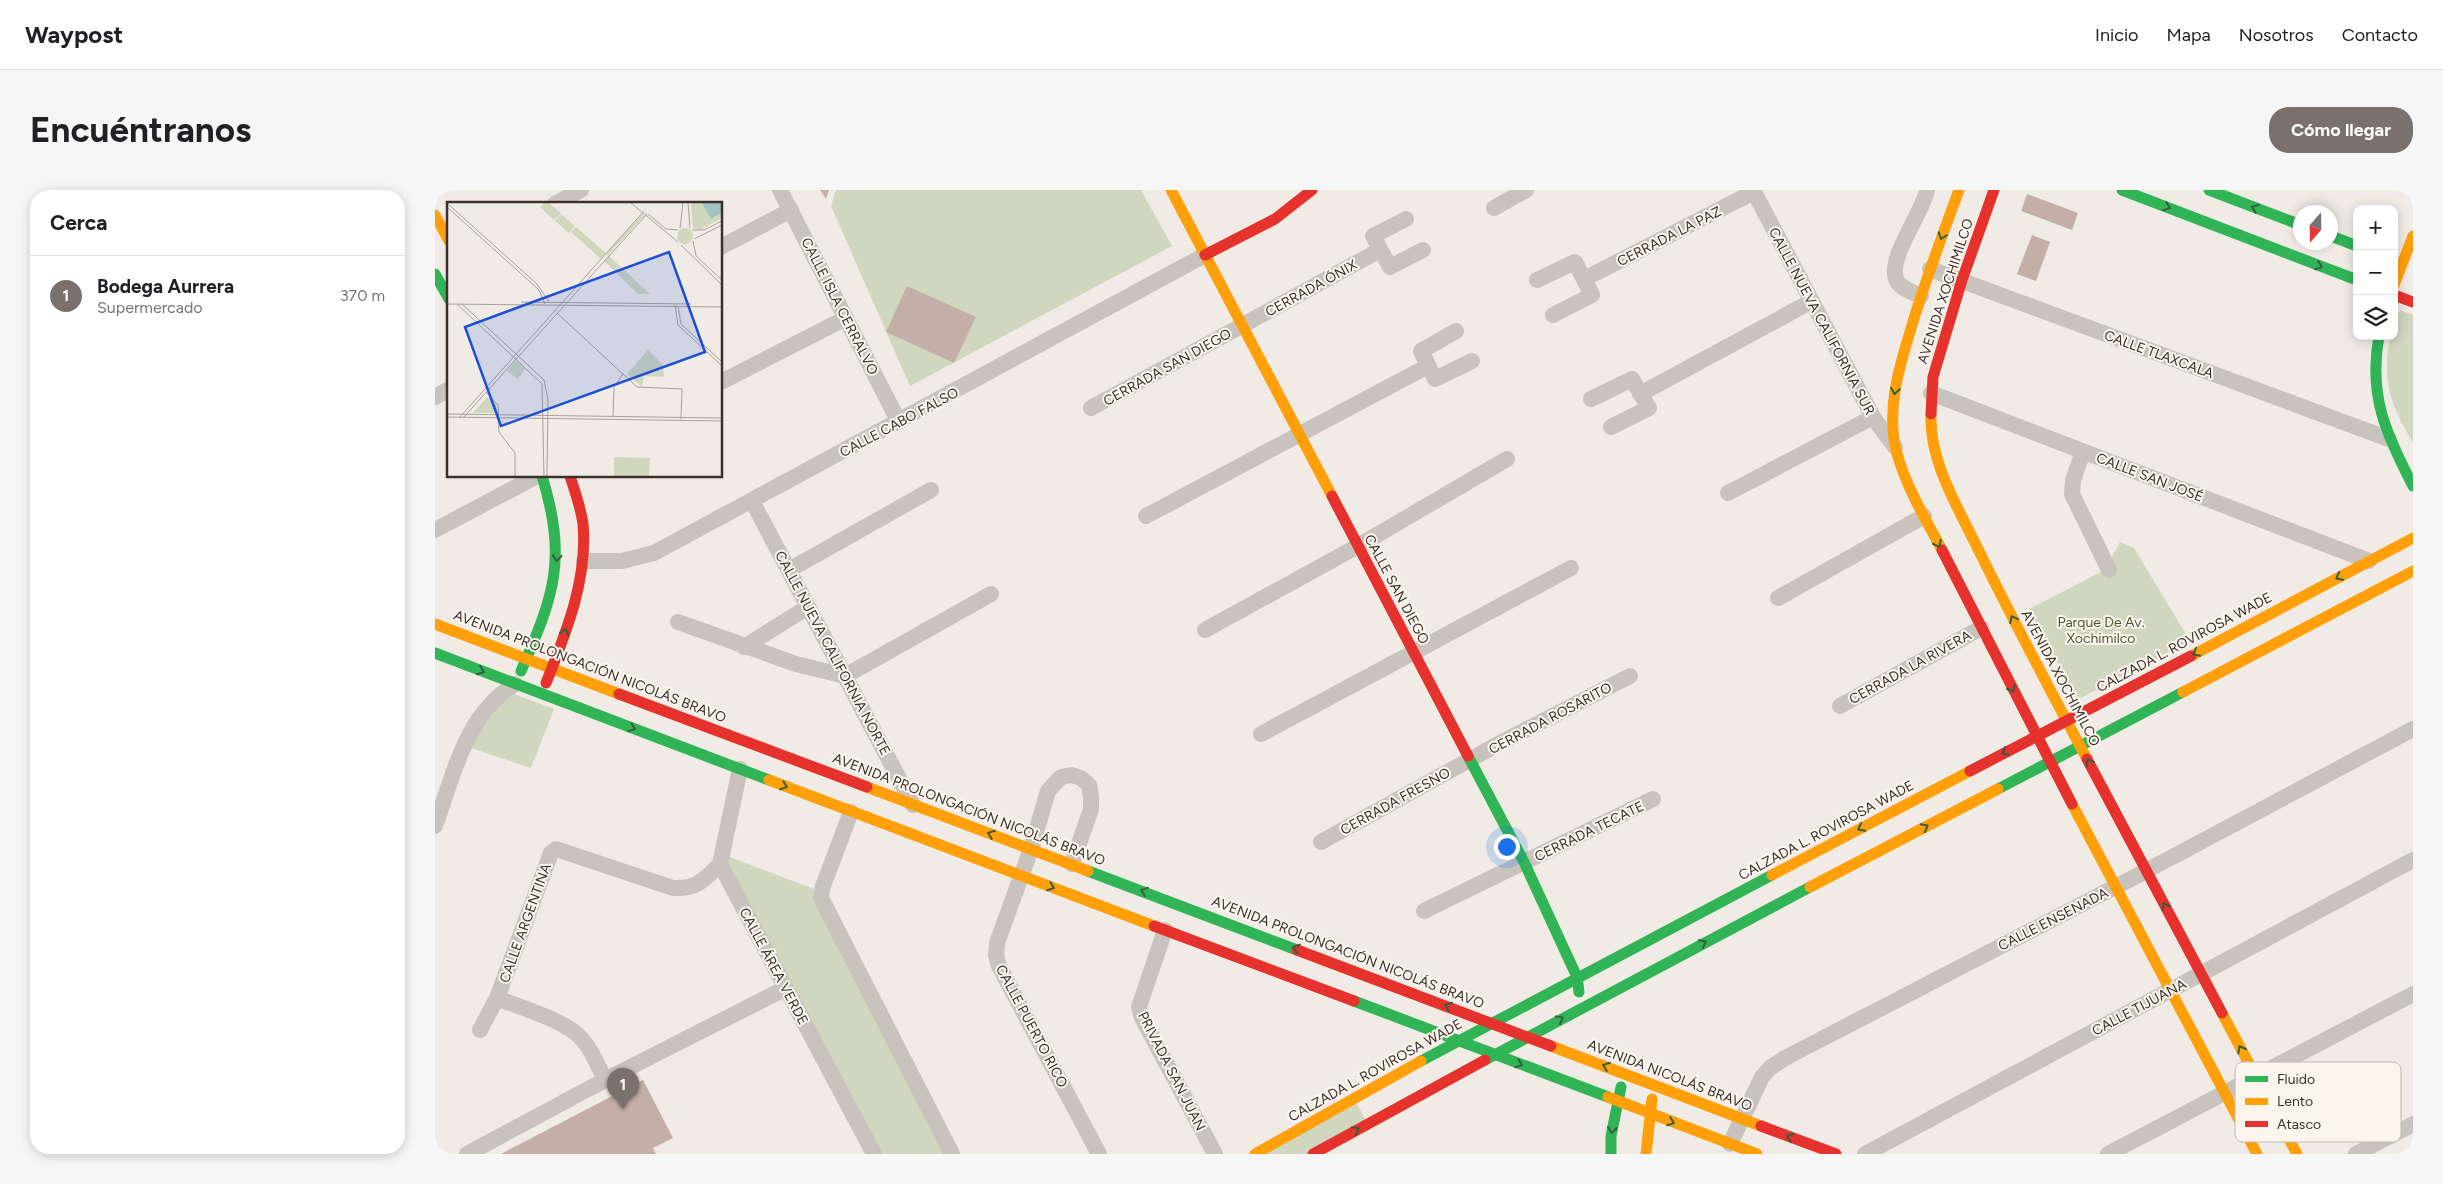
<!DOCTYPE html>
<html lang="es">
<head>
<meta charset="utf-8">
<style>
	body { margin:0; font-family:Figtree,sans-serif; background:#f6f6f6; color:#202124 }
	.controls { position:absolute; right:15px; top:15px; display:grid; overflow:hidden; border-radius:10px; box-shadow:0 2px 12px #0003 }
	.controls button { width:45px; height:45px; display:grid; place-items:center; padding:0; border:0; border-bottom:1px solid #e0e0e0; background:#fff; color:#202124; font:25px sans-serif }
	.compass { position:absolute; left:1858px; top:15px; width:45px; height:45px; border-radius:50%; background:#fff; box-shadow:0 2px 12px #0003; rotate:200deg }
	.you { position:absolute; left:1071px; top:656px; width:18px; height:18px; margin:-12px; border:4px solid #fff; border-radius:50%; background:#1a73e8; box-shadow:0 0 0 8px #1a73e833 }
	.badge { display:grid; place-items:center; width:32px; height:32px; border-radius:50%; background:#7a716c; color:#fff; font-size:16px; font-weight:700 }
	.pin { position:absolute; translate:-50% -41px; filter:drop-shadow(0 1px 2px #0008) }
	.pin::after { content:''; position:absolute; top:26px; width:18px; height:15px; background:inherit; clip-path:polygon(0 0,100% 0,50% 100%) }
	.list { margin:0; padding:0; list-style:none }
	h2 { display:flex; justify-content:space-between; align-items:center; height:65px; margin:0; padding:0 20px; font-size:21px }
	h2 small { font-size:16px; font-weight:400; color:#757577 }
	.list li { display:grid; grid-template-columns:32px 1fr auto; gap:15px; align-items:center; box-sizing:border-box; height:80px; padding:0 20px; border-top:1px solid #e0e0e0 }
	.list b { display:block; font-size:19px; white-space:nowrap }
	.list p { margin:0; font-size:16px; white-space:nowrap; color:#757577 }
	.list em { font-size:16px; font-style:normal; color:#757577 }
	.icon { flex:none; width:28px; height:28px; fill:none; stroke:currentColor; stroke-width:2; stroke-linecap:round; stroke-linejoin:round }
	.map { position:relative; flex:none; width:1978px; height:964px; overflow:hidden; border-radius:20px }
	header { display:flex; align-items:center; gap:30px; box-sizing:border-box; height:70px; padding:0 25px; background:#fff; border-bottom:1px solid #e0e0e0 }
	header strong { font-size:24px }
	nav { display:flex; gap:28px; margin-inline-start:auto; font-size:18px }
	.intro { display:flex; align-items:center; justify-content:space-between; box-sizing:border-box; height:120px; padding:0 30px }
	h1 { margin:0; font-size:35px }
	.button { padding:12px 22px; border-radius:20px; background:#7a716c; color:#fff; font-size:18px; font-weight:700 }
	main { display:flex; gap:30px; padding:0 30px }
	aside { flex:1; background:#fff; border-radius:20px; box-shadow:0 2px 12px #0003 }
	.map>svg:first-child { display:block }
	.green { fill:#d1d6bf }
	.building { fill:#c3afa7 }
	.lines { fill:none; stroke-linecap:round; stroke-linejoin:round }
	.street { stroke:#c9c3be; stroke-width:16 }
	.fast { stroke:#30b455; stroke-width:11 }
	.slow { stroke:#ff9f0a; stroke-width:11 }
	.jam { stroke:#e5322d; stroke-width:11 }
	.oneway { stroke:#375e3a }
	.labels { text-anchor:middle; stroke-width:4; stroke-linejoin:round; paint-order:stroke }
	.street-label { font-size:14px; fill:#3b302b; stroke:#fbf5ee }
	.park-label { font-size:14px; fill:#4a5a2e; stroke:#fbf5ee }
	.inset-road { fill:none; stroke:#a8a09b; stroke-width:1 }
	.view { fill:#1d4ed8; fill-opacity:0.15; stroke:#1d4ed8; stroke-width:2.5 }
	.inset-edge { fill:none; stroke:#3b302b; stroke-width:2.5 }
	.key { fill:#fbf5ee; stroke:#c1bab4; stroke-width:1 }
	.key-label { font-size:14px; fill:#3b302b }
</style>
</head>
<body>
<header>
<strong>Waypost</strong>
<nav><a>Inicio</a><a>Mapa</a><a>Nosotros</a><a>Contacto</a></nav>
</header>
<div class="intro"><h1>Encuéntranos</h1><a class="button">Cómo llegar</a></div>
<main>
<aside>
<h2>Cerca<small></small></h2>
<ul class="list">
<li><span class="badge">1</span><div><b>Bodega Aurrera</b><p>Supermercado</p></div><em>370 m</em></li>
</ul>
</aside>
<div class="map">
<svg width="1978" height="964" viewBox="0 0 1978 964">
	<rect width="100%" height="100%" fill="#f0ebe5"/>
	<!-- green -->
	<g class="green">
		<polygon points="401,0 706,0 737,56 475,196 396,16"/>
		<path d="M 1965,120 L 1978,125 L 1978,252 C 1955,216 1947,189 1955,146 L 1959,146 L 1959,133 Z"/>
		<polygon points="1685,352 1699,358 1755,451 1642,510 1594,419 1670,380"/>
		<polygon points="71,501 119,519 96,578 36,558 48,530"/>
		<polygon points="289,665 387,702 517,964 439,964"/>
		<polygon points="920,910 932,933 877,964 822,964"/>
	</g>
	<!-- building -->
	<g class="building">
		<polygon points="385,0 394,0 391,9"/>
		<polygon points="1592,4 1643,23 1637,40 1586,21"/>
		<polygon points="1597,45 1615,52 1601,91 1582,84"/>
		<polygon points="472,96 541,127 519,173 451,142"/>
		<polygon points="208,890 238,948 218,958 221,964 66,964"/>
	</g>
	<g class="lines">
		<!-- street -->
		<g class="street">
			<polyline points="345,0 464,232"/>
			<polyline points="1318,0 1438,227 1460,257"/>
			<polyline points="120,14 146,0"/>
			<polyline points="1059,18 1091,0"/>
			<polyline points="971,29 938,46 955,77 988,60"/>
			<polyline points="286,57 356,20"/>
			<polyline points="1495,79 1954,249"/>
			<polyline points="1149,89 1319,2"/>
			<polyline points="1102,90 1140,72 1157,105 1118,125"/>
			<path d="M 1486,106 C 1478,102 1465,99 1461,89 C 1453,67 1488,22 1492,0"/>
			<polyline points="1021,141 986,161 1000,189 1037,171"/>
			<polyline points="286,192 411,128"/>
			<polyline points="1496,203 1934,371"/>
			<polyline points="1205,204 1377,111"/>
			<polyline points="0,207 14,199"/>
			<polyline points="1156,209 1197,189 1214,218 1176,237"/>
			<polyline points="656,218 945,60"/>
			<polyline points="1648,262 1638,290 1637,304 1674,380"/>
			<polyline points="1293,303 1438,227"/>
			<polyline points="317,311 478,615"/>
			<polyline points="711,326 993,176"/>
			<polyline points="0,340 102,286"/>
			<polyline points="149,371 187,371 219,363 770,65"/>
			<polyline points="354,380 496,300"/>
			<polyline points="1343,408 1489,326"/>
			<polyline points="243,432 361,474 410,486 556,404"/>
			<polyline points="770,440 923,356 1072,269"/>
			<polyline points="309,457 373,417"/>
			<polyline points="1405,516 1546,438"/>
			<polyline points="826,544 1136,378"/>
			<polyline points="305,579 285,674 439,964"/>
			<polyline points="416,622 388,696 386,708 517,964"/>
			<path d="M 0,636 C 19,584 30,525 80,494"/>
			<polyline points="886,652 1065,553 1195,486"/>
			<polyline points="637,674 656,619 656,606 654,595 646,588 637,585 626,587 613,601 596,659 562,753 561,765 564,776 664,964"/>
			<polyline points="989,721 1218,609"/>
			<polyline points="730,740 704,817 707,828 780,964"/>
			<path d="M 62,808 C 86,818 130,830 147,849 C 157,860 163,876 170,890"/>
			<path d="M 45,840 L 62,808 L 116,663 L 121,659 L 238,698 C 262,699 269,690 285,674"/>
			<polyline points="1295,954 1327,887 1335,878 1350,868 1711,681 1978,539"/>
			<polyline points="32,964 170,890 351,798"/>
			<polyline points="1430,964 1978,670"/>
			<polyline points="1673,964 1978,804"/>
			<polyline points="1921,964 1978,934"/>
		</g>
		<!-- fast -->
		<g class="fast">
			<polyline points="1687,0 1922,90"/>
			<polyline points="1774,0 1866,35"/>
			<polyline points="1896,46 1922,56"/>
			<polyline points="0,84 14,109"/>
			<path d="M 1944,146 C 1933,205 1951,244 1978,296"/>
			<polyline points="0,463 334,590"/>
			<path d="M 86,481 C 120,404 132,369 107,286"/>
			<polyline points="1033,566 1089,672 1142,787 1144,802"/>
			<polyline points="1563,599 1748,502"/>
			<polyline points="653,681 862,760"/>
			<polyline points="919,811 1173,907"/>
			<polyline points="1050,870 1375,697"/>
			<polyline points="986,871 1337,685"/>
			<polyline points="1176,964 1176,946 1186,897"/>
		</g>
		<!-- slow -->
		<g class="slow">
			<polyline points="736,0 897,306"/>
			<polyline points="0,25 14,51"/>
			<polyline points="1959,95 1978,46"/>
			<path d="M 1496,224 C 1494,272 1523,317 1543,359 C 1578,430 1615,500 1652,569"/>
			<path d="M 1507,360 C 1490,328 1470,295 1461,260 C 1450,213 1468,166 1481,122 C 1494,81 1509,41 1524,0"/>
			<polyline points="0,434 184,504"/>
			<polyline points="1756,466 1978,348"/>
			<polyline points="1748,502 1978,381"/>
			<polyline points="334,590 719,736"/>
			<polyline points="432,597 653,681"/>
			<polyline points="1637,614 1822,964"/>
			<polyline points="1337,685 1535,581"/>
			<polyline points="1375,697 1563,599"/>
			<polyline points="1787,823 1862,964"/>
			<polyline points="1116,856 1326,936"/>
			<polyline points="1173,907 1322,964"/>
			<polyline points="820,964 986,871"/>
			<polyline points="1211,964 1217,909"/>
		</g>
		<!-- jam -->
		<g class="jam">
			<polyline points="770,65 840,29 877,0"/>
			<polyline points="1959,105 1978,112"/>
			<polyline points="1496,224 1498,187 1527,90 1559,0"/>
			<polyline points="897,306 1033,566"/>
			<polyline points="1507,360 1637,614"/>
			<path d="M 111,493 C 131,443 153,389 148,334 C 146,318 140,302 135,286"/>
			<polyline points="184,504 432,597"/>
			<polyline points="1652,569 1787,823"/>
			<polyline points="1535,581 1756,466"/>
			<polyline points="719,736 919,811"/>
			<polyline points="862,760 1116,856"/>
			<polyline points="1326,936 1401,964"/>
			<polyline points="878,964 1050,870"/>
		</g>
	</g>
	<!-- one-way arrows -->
	<defs><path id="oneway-chevron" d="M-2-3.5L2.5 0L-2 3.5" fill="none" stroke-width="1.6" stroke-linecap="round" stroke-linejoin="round" transform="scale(1.25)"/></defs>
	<g class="oneway">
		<use href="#oneway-chevron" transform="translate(1732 17) rotate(21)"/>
		<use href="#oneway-chevron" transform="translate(1820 18) rotate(-159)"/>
		<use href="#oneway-chevron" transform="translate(1507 46) rotate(110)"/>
		<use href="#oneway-chevron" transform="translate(1884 76) rotate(21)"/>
		<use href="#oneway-chevron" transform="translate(1460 201) rotate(99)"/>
		<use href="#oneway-chevron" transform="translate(1503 354) rotate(63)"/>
		<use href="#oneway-chevron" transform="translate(122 368) rotate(95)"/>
		<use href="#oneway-chevron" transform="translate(1904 387) rotate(152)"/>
		<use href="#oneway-chevron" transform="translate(1578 429) rotate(-117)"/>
		<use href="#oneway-chevron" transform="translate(130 442) rotate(-73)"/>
		<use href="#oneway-chevron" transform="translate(1761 463) rotate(152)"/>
		<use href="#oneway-chevron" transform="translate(46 481) rotate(21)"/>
		<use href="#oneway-chevron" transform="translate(1577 499) rotate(63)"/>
		<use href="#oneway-chevron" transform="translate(197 538) rotate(21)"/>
		<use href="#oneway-chevron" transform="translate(1570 562) rotate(152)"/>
		<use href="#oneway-chevron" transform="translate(1654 572) rotate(-118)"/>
		<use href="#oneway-chevron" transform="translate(349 596) rotate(21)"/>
		<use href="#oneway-chevron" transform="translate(1490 637) rotate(-28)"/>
		<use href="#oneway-chevron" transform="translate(1426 638) rotate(152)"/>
		<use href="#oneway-chevron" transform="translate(556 644) rotate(-159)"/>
		<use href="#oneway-chevron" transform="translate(616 697) rotate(21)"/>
		<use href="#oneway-chevron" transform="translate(709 701) rotate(-159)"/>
		<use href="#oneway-chevron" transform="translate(1730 716) rotate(-118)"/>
		<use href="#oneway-chevron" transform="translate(1268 753) rotate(-28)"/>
		<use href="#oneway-chevron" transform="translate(861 758) rotate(-159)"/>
		<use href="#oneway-chevron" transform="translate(1013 816) rotate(-159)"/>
		<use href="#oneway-chevron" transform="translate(1125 829) rotate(-29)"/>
		<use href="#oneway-chevron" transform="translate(1806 859) rotate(-118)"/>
		<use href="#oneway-chevron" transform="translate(1084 874) rotate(21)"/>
		<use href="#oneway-chevron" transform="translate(1171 876) rotate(-159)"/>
		<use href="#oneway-chevron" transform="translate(1236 932) rotate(21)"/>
		<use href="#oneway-chevron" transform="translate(921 940) rotate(-29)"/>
		<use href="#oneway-chevron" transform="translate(1177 940) rotate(97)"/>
		<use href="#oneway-chevron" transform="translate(1355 947) rotate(-159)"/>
	</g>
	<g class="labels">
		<!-- street labels -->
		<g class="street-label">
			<text transform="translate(1234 46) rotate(-27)" y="5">CERRADA LA PAZ</text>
			<text transform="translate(876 98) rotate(-29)" y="5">CERRADA ÓNIX</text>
			<text transform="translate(1510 101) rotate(-72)" y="5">AVENIDA XOCHIMILCO</text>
			<text transform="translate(405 116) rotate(63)" y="5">CALLE ISLA CERRALVO</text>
			<text transform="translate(1387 131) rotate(62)" y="5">CALLE NUEVA CALIFORNIA SUR</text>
			<text transform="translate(1724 164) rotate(20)" y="5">CALLE TLAXCALA</text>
			<text transform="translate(732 177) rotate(-29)" y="5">CERRADA SAN DIEGO</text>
			<text transform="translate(464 232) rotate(-28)" y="5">CALLE CABO FALSO</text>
			<text transform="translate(1715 287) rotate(21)" y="5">CALLE SAN JOSÉ</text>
			<text transform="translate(962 399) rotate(62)" y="5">CALLE SAN DIEGO</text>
			<text transform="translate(1749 452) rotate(-28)" y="5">CALZADA L. ROVIROSA WADE</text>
			<text transform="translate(398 463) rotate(62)" y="5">CALLE NUEVA CALIFORNIA NORTE</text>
			<text transform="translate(155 476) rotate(21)" y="5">AVENIDA PROLONGACIÓN NICOLÁS BRAVO</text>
			<text transform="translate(1475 477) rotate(-29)" y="5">CERRADA LA RIVERA</text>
			<text transform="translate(1626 488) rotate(62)" y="5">AVENIDA XOCHIMILCO</text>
			<text transform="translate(1115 528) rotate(-28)" y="5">CERRADA ROSARITO</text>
			<text transform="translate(960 611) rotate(-29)" y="5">CERRADA FRESNO</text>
			<text transform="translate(534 619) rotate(21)" y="5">AVENIDA PROLONGACIÓN NICOLÁS BRAVO</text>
			<text transform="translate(1391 640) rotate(-28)" y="5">CALZADA L. ROVIROSA WADE</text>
			<text transform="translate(1154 641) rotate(-26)" y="5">CERRADA TECATE</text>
			<text transform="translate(1618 729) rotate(-27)" y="5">CALLE ENSENADA</text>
			<text transform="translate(90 733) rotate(-70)" y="5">CALLE ARGENTINA</text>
			<text transform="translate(913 762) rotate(21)" y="5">AVENIDA PROLONGACIÓN NICOLÁS BRAVO</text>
			<text transform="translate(339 776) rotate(62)" y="5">CALLE ÁREA VERDE</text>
			<text transform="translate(1704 817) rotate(-28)" y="5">CALLE TIJUANA</text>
			<text transform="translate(597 836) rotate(62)" y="5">CALLE PUERTO RICO</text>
			<text transform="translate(940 880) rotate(-29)" y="5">CALZADA L. ROVIROSA WADE</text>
			<text transform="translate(737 881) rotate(63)" y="5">PRIVADA SAN JUAN</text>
			<text transform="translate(1235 885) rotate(21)" y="5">AVENIDA NICOLÁS BRAVO</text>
		</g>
		<!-- park labels -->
		<g class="park-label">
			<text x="1666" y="437">Parque De Av.<tspan x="1666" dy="16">Xochimilco</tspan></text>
		</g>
	</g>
	<!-- overview -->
	<g transform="translate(12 12)">
		<rect width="275" height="275" fill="#f0ebe5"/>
		<path d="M 97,1 L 102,1 L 114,11 L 107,18 L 93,5 ZM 244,1 L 275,1 L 275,16 L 253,28 L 246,26 ZM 114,12 L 128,24 L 122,31 L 108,19 ZM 195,12 L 197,14 L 161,53 L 203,92 L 191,92 L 157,59 L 161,54 L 159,51 ZM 129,25 L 159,51 L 154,57 L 124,30 ZM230 34a8 8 0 1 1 16 0a8 8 0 1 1-16 0ZM 201,148 L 216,163 L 217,175 L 197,174 L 195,185 L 180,172 ZM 69,159 L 78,167 L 71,177 L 60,169 ZM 40,195 L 48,201 L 51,211 L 26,211 ZM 167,255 L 203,256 L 202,274 L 167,274 Z" fill="#d1d6bf"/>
		<path d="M 255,1 L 275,1 L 275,10 L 264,17 Z" fill="#a1c2c1"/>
		<path class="inset-road" d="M 0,1 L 90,82 L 102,100M 184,1 L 231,40M 241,1 L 243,26M 0,5 L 92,88 L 98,102M 201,12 L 219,27 L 231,28M 233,26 L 236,1M 245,28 L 257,28 L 275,19M 247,37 L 275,23M 246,39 L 249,54 L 275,78M 234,43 L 275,83M 74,100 L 244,102M 0,102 L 275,105M 10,102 L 95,182 L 97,274M 15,102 L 97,178 L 101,198 L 100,274M 228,103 L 231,123 L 275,164M 231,104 L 234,122 L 275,160M 110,111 L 190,185 L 235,187 L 234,217M 39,190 L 51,203 L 52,230 L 68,251 L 68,274M 0,212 L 275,216M 0,215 L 275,219M 166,215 L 167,185 L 176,172M 12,216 L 197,9M 16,216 L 200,12"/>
		<path class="view" d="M 222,50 L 258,150 L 54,224 L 18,125 Z"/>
		<rect width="275" height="275" class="inset-edge"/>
	</g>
	<!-- legend -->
	<rect x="1800" y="872" width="166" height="80" rx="8" class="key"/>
	<rect x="1810" y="886" width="23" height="6" fill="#30b455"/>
	<rect x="1810" y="908" width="23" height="7" fill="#ff9f0a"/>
	<rect x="1810" y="931" width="23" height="6" fill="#e5322d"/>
	<g class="key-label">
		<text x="1842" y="894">Fluido</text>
		<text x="1842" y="916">Lento</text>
		<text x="1842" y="939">Atasco</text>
	</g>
</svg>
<div class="controls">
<button>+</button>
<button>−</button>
<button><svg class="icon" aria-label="layers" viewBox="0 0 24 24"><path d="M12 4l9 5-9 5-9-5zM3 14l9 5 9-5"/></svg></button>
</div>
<svg class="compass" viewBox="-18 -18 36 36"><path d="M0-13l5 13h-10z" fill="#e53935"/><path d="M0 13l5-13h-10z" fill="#757577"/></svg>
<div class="you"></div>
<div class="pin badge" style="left:188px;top:919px">1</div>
</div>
</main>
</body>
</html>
